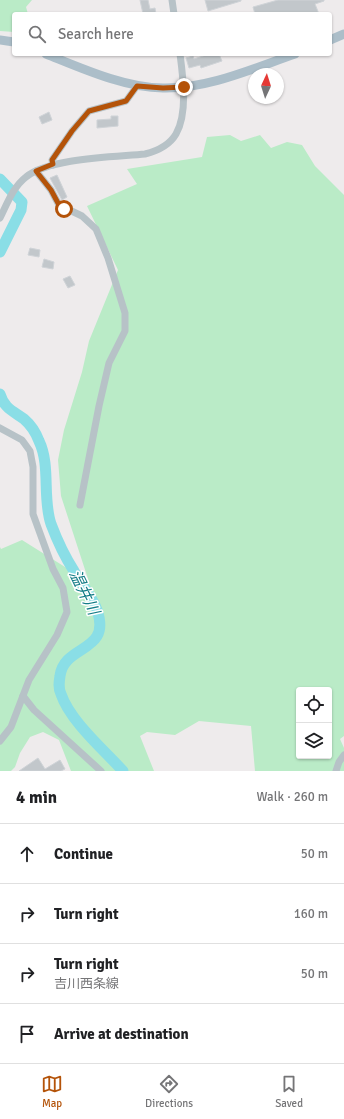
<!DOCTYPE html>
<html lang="en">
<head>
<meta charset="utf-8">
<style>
	body { margin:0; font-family:Signika,"Noto Sans JP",sans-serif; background:#f2f2f2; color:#202124 }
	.controls { position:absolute; right:12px; bottom:12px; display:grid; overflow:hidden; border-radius:4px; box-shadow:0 1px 3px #0004 }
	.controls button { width:36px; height:36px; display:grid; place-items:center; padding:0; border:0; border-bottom:1px solid #e0e0e0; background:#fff; color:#202124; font:20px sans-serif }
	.compass { position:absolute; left:248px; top:68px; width:36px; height:36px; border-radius:50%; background:#fff; box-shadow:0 1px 3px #0004; rotate:4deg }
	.stop { position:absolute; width:12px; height:12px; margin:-9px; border:3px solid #b45309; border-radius:50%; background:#fff }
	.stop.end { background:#b45309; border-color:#fff; box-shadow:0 1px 4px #0008 }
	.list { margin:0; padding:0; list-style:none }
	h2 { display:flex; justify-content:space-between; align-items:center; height:52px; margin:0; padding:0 16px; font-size:17px }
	h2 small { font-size:13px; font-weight:400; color:#757577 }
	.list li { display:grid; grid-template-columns:26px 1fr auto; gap:12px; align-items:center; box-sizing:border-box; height:60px; padding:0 16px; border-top:1px solid #e0e0e0 }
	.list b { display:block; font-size:15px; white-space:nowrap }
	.list p { margin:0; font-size:13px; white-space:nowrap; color:#757577 }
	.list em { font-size:13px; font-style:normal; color:#757577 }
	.icon { flex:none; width:22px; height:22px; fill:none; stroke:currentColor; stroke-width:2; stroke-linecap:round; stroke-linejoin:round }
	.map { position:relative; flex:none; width:344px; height:771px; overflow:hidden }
	.search { position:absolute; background:#fff; box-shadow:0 1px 3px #0004; left:12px; right:12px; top:12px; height:44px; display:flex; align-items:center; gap:10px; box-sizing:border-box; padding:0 14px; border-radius:4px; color:#757577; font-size:15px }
	.sheet { height:292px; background:#fff }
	nav { display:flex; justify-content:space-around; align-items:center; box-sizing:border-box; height:56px; border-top:1px solid #e0e0e0; background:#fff; font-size:11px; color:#757577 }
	nav a { display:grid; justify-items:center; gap:2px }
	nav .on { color:#b45309 }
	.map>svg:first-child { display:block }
	.green { fill:#baebc7; fill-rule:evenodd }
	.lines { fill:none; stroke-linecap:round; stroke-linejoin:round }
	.river { stroke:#8adee6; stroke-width:11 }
	.building { fill:#c2c7cb; stroke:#cfd3d7 }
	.minor { stroke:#b7c2c7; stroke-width:7 }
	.major { stroke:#acbec9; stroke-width:9 }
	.route { stroke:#b45309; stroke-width:5 }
	.labels { text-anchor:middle; stroke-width:3; stroke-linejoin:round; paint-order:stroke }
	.water-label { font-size:16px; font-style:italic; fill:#147d87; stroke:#fff }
</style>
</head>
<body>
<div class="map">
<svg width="344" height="771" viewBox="0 0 344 771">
	<rect width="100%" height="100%" fill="#eeebec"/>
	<!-- green -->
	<g class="green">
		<polygon points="0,0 32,0 26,7 28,14 14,14 14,32 0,31"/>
		<path d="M 230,135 L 241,141 L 260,135 L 271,148 L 287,142 L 302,145 L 315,166 L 344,195 L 344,736 L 340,739 L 344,748 L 344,771 L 255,771 L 251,726 L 199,721 L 175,735 L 147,732 L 140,736 L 154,771 L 71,771 L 59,740 L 43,732 L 30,737 L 20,753 L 15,767 L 11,771 L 0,771 L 0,547 L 1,549 L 22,540 L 89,582 L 61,496 L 58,460 L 64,430 L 82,372 L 89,341 L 118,270 L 87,206 L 137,184 L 127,169 L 202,157 L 207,137 ZM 299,690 L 329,690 L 329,756 L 299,756 Z"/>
	</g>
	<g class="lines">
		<!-- river -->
		<g class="river">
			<polyline points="0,179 22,202 21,210 0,252"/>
			<path d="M 0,394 C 4,408 13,411 24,419 C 31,425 36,433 39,441 C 51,466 42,498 51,524 C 57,540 65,557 74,571 C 81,584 92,596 97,610 C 112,653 64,644 60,676 C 59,682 58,688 61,694 C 70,721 104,750 123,771"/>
		</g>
	</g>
	<!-- building -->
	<g class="building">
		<polygon points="140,0 148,0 150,9 155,8 156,14 143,14"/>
		<polygon points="205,0 241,0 241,1 208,11"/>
		<polygon points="278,0 324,0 324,1 315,4 319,14 255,14 253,7"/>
		<polygon points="209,54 219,54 222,61 201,68 200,65 189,68 186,58 193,56 194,59"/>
		<polygon points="49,112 52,120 42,124 39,117"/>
		<polygon points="111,116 118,116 118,126 97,128 97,120 111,119"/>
		<polygon points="57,175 67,197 62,200 50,178"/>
		<polygon points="30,248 40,250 39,257 28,255"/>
		<polygon points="44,259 54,262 53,269 42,267"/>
		<polygon points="70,276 75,285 68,288 63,279"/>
		<polygon points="38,758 45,769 60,760 65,769 61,771 19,771"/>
	</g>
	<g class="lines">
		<!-- minor -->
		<g class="minor">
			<polyline points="172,0 174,14"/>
			<polyline points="53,165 52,160 72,131 89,111 126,101 137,86"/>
			<polyline points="36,171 51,190 59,205 82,216 96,229 108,258 125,313 125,331 109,363 99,406 80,505"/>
			<path d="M 0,218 C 7,204 13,187 26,177 C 49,158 114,157 145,154 C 157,151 169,146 176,134 C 188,113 183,77 180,54"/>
			<polyline points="0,428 22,440 30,451 33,467 33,514 53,569 63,588 67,612 57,635 29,680 11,727 0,741"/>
			<polyline points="23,696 34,710 101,771"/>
			<polyline points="336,771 339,762 344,755"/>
		</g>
		<!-- major -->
		<g class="major">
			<polyline points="0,40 14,42"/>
			<polyline points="330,40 344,34"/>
			<path d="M 46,54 C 81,68 125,88 163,88 C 208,89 254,68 295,54"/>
		</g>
	</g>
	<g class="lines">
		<!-- route -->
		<polyline class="route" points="64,209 59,205 51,190 36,171 53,164 52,160 72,131 89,111 126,101 137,86 163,88 184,87"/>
	</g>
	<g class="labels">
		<!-- water labels -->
		<g class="water-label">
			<text transform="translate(85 592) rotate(64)" y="6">温井川</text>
		</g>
	</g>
</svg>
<div class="controls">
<button><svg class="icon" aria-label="locate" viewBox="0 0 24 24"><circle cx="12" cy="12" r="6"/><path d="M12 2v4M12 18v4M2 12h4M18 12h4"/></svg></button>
<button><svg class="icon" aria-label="layers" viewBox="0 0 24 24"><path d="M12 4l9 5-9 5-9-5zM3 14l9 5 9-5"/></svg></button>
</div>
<svg class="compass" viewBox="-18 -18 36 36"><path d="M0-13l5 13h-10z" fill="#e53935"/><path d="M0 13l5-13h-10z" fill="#757577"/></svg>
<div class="stop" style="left:64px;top:209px"></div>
<div class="stop end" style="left:184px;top:87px"></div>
<div class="search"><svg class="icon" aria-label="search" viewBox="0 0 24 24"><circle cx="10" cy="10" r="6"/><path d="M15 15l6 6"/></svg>Search here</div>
</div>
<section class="sheet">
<h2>4 min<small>Walk · 260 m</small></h2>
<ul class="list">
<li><svg class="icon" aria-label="ahead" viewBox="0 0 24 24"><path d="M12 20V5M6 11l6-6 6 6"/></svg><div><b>Continue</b></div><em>50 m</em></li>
<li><svg class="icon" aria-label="right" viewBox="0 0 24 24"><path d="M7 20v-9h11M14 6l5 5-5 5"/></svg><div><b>Turn right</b></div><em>160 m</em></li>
<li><svg class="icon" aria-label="right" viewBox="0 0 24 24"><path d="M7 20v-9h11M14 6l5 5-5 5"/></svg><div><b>Turn right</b><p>吉川西条線</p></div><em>50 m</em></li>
<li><svg class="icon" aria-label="arrive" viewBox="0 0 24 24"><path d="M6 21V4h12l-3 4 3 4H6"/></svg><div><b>Arrive at destination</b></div></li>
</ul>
</section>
<nav>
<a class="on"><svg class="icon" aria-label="map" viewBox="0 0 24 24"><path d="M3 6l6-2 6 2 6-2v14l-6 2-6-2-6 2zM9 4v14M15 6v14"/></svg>Map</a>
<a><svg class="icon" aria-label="directions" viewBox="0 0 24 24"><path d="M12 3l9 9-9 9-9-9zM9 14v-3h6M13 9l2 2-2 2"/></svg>Directions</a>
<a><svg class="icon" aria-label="saved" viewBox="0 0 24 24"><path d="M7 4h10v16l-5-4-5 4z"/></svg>Saved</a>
</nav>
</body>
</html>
